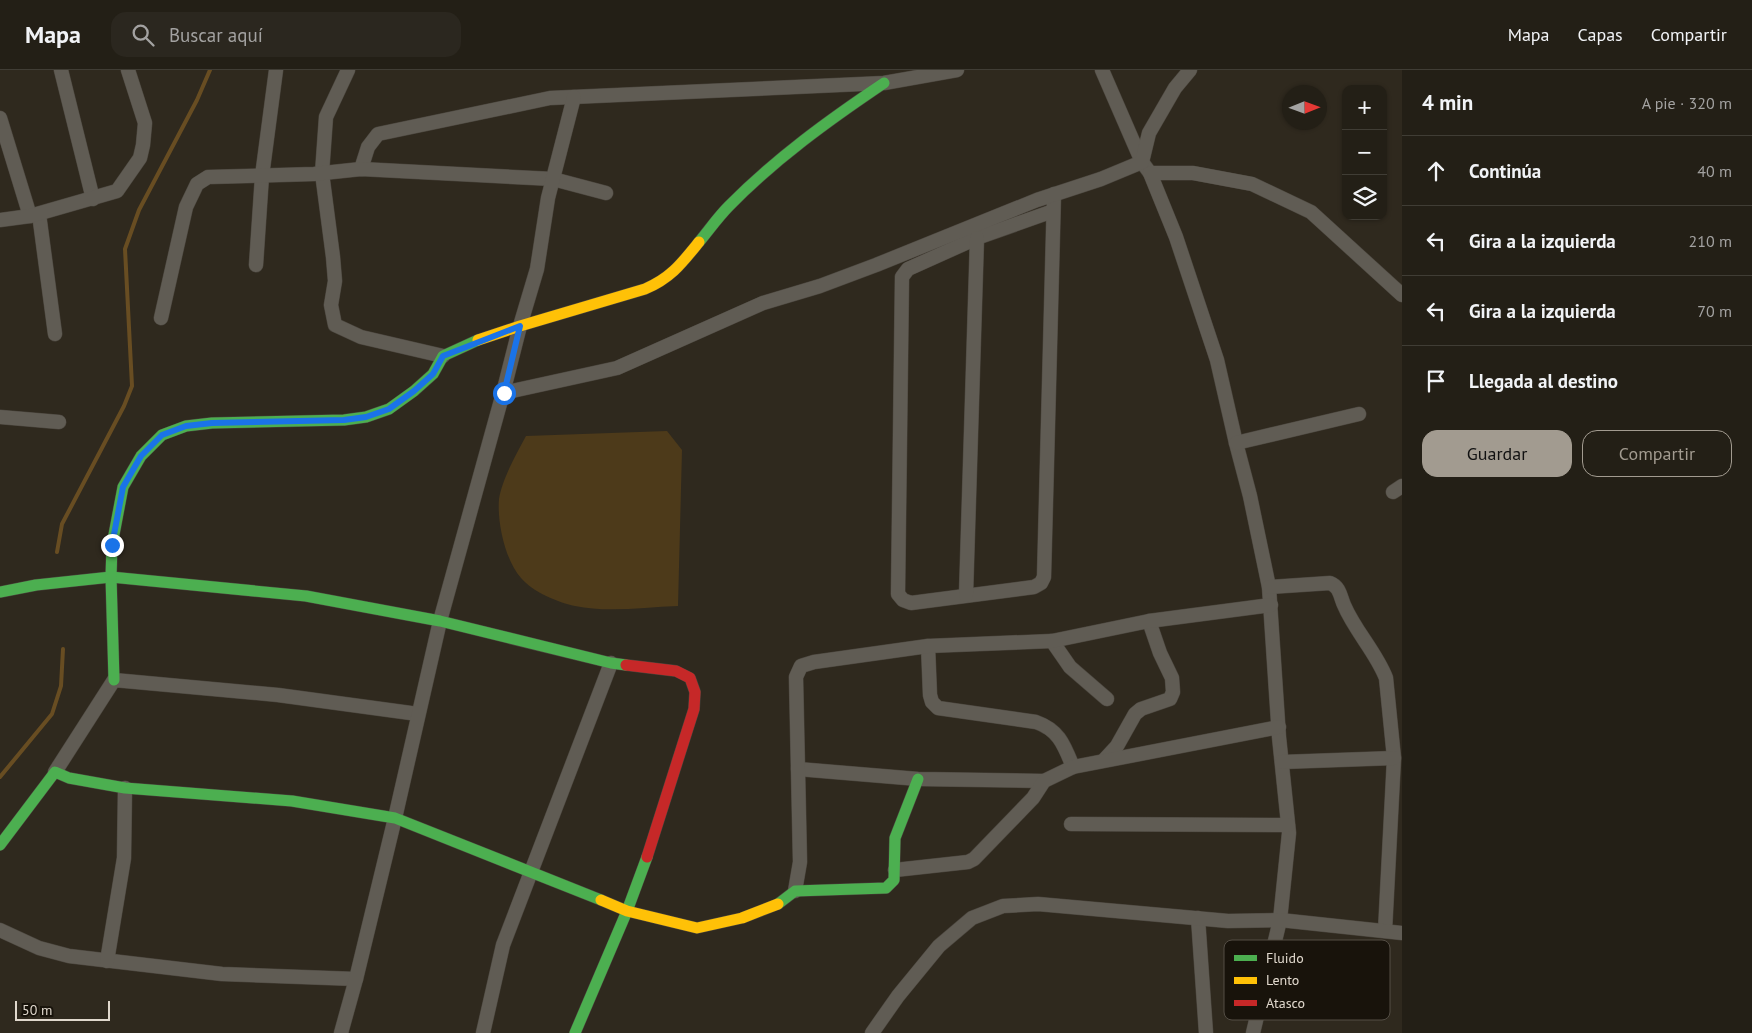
<!DOCTYPE html>
<html lang="es">
<head>
<meta charset="utf-8">
<style>
	body { margin:0; font-family:"PT Sans",sans-serif; background:#2b271f; color:#f1f3f6 }
	.controls { position:absolute; right:15px; top:15px; display:grid; overflow:hidden; border-radius:10px; box-shadow:0 1px 4px #0004 }
	.controls button { width:45px; height:45px; display:grid; place-items:center; padding:0; border:0; border-bottom:1px solid #403d35; background:#231f16; color:#f1f3f6; font:25px sans-serif }
	.compass { position:absolute; left:1282px; top:15px; width:45px; height:45px; border-radius:50%; background:#231f16; box-shadow:0 1px 4px #0004; rotate:89deg }
	.scale { position:absolute; left:15px; bottom:12px; width:95px; box-sizing:border-box; padding-left:5px; border:2px solid #e0d8cd; border-top:0; font-size:14px; line-height:18px; white-space:nowrap; color:#e0d8cd; -webkit-text-stroke:4px #18130b; paint-order:stroke }
	.stop { position:absolute; width:15px; height:15px; margin:-11px; border:4px solid #1a73e8; border-radius:50%; background:#fff }
	.stop.end { background:#1a73e8; border-color:#fff; box-shadow:0 1px 5px #0008 }
	.list { margin:0; padding:0; list-style:none }
	h2 { display:flex; justify-content:space-between; align-items:center; height:65px; margin:0; padding:0 20px; font-size:21px }
	h2 small { font-size:16px; font-weight:400; color:#a3a2a1 }
	.list li { display:grid; grid-template-columns:32px 1fr auto; gap:15px; align-items:center; box-sizing:border-box; height:70px; padding:0 20px; border-top:1px solid #403d35 }
	.list b { display:block; font-size:19px; white-space:nowrap }
	.list em { font-size:16px; font-style:normal; color:#a3a2a1 }
	.actions { display:flex; gap:10px; padding:15px 20px }
	.actions a { flex:1; padding:11px 0; border:1px solid #a29b90; border-radius:15px; text-align:center; font-size:18px; color:#a29b90 }
	.actions .main { background:#a29b90; color:#111 }
	.icon { flex:none; width:28px; height:28px; fill:none; stroke:currentColor; stroke-width:2; stroke-linecap:round; stroke-linejoin:round }
	.map { position:relative; flex:none; width:1402px; height:963px; overflow:hidden }
	header { display:flex; align-items:center; gap:30px; box-sizing:border-box; height:70px; padding:0 25px; background:#231f16; border-bottom:1px solid #403d35 }
	header strong { font-size:24px }
	nav { display:flex; gap:28px; margin-inline-start:auto; font-size:18px }
	.search { width:350px; height:45px; background:#2b271f; display:flex; align-items:center; gap:12px; box-sizing:border-box; padding:0 18px; border-radius:15px; color:#a3a2a1; font-size:19px }
	main { display:flex }
	aside { flex:1; background:#231f16 }
	.map>svg:first-child { display:block }
	.green { fill:#4d3a1a }
	.lines { fill:none; stroke-linecap:round; stroke-linejoin:round }
	.stream { stroke:#684d22; stroke-width:4 }
	.street-casing { stroke:#4a453d; stroke-width:15 }
	.fast-casing { stroke:#4a453d; stroke-width:12 }
	.slow-casing { stroke:#4a453d; stroke-width:12 }
	.jam-casing { stroke:#4a453d; stroke-width:12 }
	.street { stroke:#605c54; stroke-width:14 }
	.fast { stroke:#4caf50; stroke-width:11 }
	.slow { stroke:#ffc107; stroke-width:11 }
	.jam { stroke:#c62828; stroke-width:11 }
	.route { stroke:#1a73e8; stroke-width:6 }
	.key { fill:#18130b; stroke:#544e45; stroke-width:1 }
	.key-label { font-size:14px; fill:#e0d8cd }
</style>
</head>
<body>
<header>
<strong>Mapa</strong>
<div class="search"><svg class="icon" aria-label="search" viewBox="0 0 24 24"><circle cx="10" cy="10" r="6"/><path d="M15 15l6 6"/></svg>Buscar aquí</div>
<nav><a>Mapa</a><a>Capas</a><a>Compartir</a></nav>
</header>
<main>
<div class="map">
<svg width="1402" height="963" viewBox="0 0 1402 963">
	<rect width="100%" height="100%" fill="#2f291e"/>
	<!-- green -->
	<path class="green" d="M 667,361 L 682,380 L 678,536 C 644,537 608,543 575,536 C 557,532 533,522 521,508 C 505,490 497,452 499,429 C 502,409 517,383 526,366 Z"/>
	<g class="lines">
		<!-- stream -->
		<g class="stream">
			<polyline points="57,482 62,454 124,336 132,316 125,179 139,140 197,30 210,0"/>
			<polyline points="0,707 52,644 61,616 63,579"/>
		</g>
		<defs>
			<g id="street">
				<polyline points="61,0 93,129"/>
				<polyline points="348,0 326,47 322,103 333,187 335,211 331,235 335,255 361,267 443,286"/>
				<polyline points="1102,0 1142,92 1150,103 1176,167 1217,290 1236,373 1250,426 1269,517 1279,667 1289,763 1280,850 1253,963"/>
				<polyline points="0,48 30,146"/>
				<polyline points="361,99 368,77 378,64 550,28 884,13 957,0"/>
				<polyline points="1150,103 1193,103 1252,114 1311,142 1402,225"/>
				<polyline points="1053,141 977,168 908,199 902,207 898,524 903,530 911,533 1034,517 1041,513 1044,507 1054,124"/>
				<polyline points="39,144 55,264"/>
				<polyline points="0,150 30,146 117,121 140,88 143,75 145,53 128,0"/>
				<polyline points="256,195 262,106 276,0"/>
				<polyline points="161,248 186,137 197,114 208,107 314,104 361,99 553,109 606,123"/>
				<polyline points="503,323 617,298 763,233 820,216 876,195 1037,130 1101,109 1142,92 1149,63 1175,18 1190,0"/>
				<polyline points="0,347 59,352"/>
				<polyline points="1236,373 1359,344"/>
				<polyline points="1393,422 1402,416"/>
				<path d="M 1269,517 L 1330,513 C 1340,517 1340,526 1344,535 C 1355,561 1376,582 1386,608 L 1394,688 L 1385,861"/>
				<polyline points="966,525 977,168"/>
				<polyline points="1052,571 1070,597 1107,629"/>
				<path d="M 928,576 L 930,625 L 932,632 L 938,638 L 1036,652 C 1059,660 1064,675 1073,697"/>
				<polyline points="1104,690 1117,676 1135,644 1141,639 1170,629 1173,622 1172,608 1160,583 1149,551"/>
				<polyline points="1282,692 1394,688"/>
				<polyline points="798,699 918,709 1044,711"/>
				<polyline points="55,702 114,610 278,625 418,644"/>
				<polyline points="1071,754 1288,755"/>
				<polyline points="895,800 968,792 974,789 1033,728 1044,711 1073,697 1279,657"/>
				<polyline points="795,821 800,792 796,607 801,596 814,592 928,576 1052,571 1149,551 1271,535"/>
				<polyline points="1198,848 1206,963"/>
				<polyline points="0,860 39,878 69,886 222,904 356,909"/>
				<polyline points="107,891 124,788 125,718"/>
				<polyline points="341,963 356,909 395,748 440,551 503,323 520,256 537,199 548,128 574,27"/>
				<polyline points="483,963 503,875 611,593"/>
				<polyline points="872,963 898,926 939,876 972,848 1003,836 1038,834 1228,851 1280,850 1402,863"/>
			</g>
			<g id="fast">
				<path d="M 699,172 C 709,160 718,147 729,136 C 775,89 829,50 884,13"/>
				<polyline points="0,522 36,515 111,507 306,526 440,551 611,593 626,595"/>
				<polyline points="114,610 111,507 112,475 123,417 141,386 162,365 186,356 212,353 344,350 366,347 389,339 414,321 433,304 443,286 478,270"/>
				<polyline points="0,775 55,702 69,708 125,718 292,731 395,748 601,830"/>
				<polyline points="778,834 795,821 886,818 894,810 895,768 918,709"/>
				<polyline points="575,963 627,841 647,787"/>
			</g>
			<g id="slow">
				<path d="M 478,270 L 520,256 L 645,219 C 671,208 682,193 699,172"/>
				<polyline points="601,830 627,841 697,858 742,848 778,834"/>
			</g>
			<polyline id="jam" points="626,595 676,601 690,608 695,622 694,639 647,787"/>
		</defs>
		<!-- street casing -->
		<use href="#street" class="street-casing"/>
		<!-- fast casing -->
		<use href="#fast" class="fast-casing"/>
		<!-- slow casing -->
		<use href="#slow" class="slow-casing"/>
		<!-- jam casing -->
		<use href="#jam" class="jam-casing"/>
		<!-- street -->
		<use href="#street" class="street"/>
		<!-- fast -->
		<use href="#fast" class="fast"/>
		<!-- slow -->
		<use href="#slow" class="slow"/>
		<!-- jam -->
		<use href="#jam" class="jam"/>
	</g>
	<g class="lines">
		<!-- route -->
		<polyline class="route" points="112,475 123,417 141,386 162,365 186,356 212,353 344,350 366,347 389,339 414,321 433,304 443,286 520,256 504,323"/>
	</g>
	<!-- legend -->
	<rect x="1224" y="870" width="166" height="80" rx="8" class="key"/>
	<rect x="1234" y="885" width="23" height="6" fill="#4caf50"/>
	<rect x="1234" y="907" width="23" height="7" fill="#ffc107"/>
	<rect x="1234" y="930" width="23" height="6" fill="#c62828"/>
	<g class="key-label">
		<text x="1266" y="893">Fluido</text>
		<text x="1266" y="915">Lento</text>
		<text x="1266" y="938">Atasco</text>
	</g>
</svg>
<div class="controls">
<button>+</button>
<button>−</button>
<button><svg class="icon" aria-label="layers" viewBox="0 0 24 24"><path d="M12 4l9 5-9 5-9-5zM3 14l9 5 9-5"/></svg></button>
</div>
<svg class="compass" viewBox="-18 -18 36 36"><path d="M0-13l5 13h-10z" fill="#e53935"/><path d="M0 13l5-13h-10z" fill="#a3a2a1"/></svg>
<div class="scale">50 m</div>
<div class="stop" style="left:504px;top:323px"></div>
<div class="stop end" style="left:112px;top:475px"></div>
</div>
<aside>
<h2>4 min<small>A pie · 320 m</small></h2>
<ul class="list">
<li><svg class="icon" aria-label="ahead" viewBox="0 0 24 24"><path d="M12 20V5M6 11l6-6 6 6"/></svg><div><b>Continúa</b></div><em>40 m</em></li>
<li><svg class="icon" aria-label="left" viewBox="0 0 24 24"><path d="M17 20v-9H6M10 6l-5 5 5 5"/></svg><div><b>Gira a la izquierda</b></div><em>210 m</em></li>
<li><svg class="icon" aria-label="left" viewBox="0 0 24 24"><path d="M17 20v-9H6M10 6l-5 5 5 5"/></svg><div><b>Gira a la izquierda</b></div><em>70 m</em></li>
<li><svg class="icon" aria-label="arrive" viewBox="0 0 24 24"><path d="M6 21V4h12l-3 4 3 4H6"/></svg><div><b>Llegada al destino</b></div></li>
</ul>
<div class="actions"><a class="main">Guardar</a><a>Compartir</a></div>
</aside>
</main>
</body>
</html>
